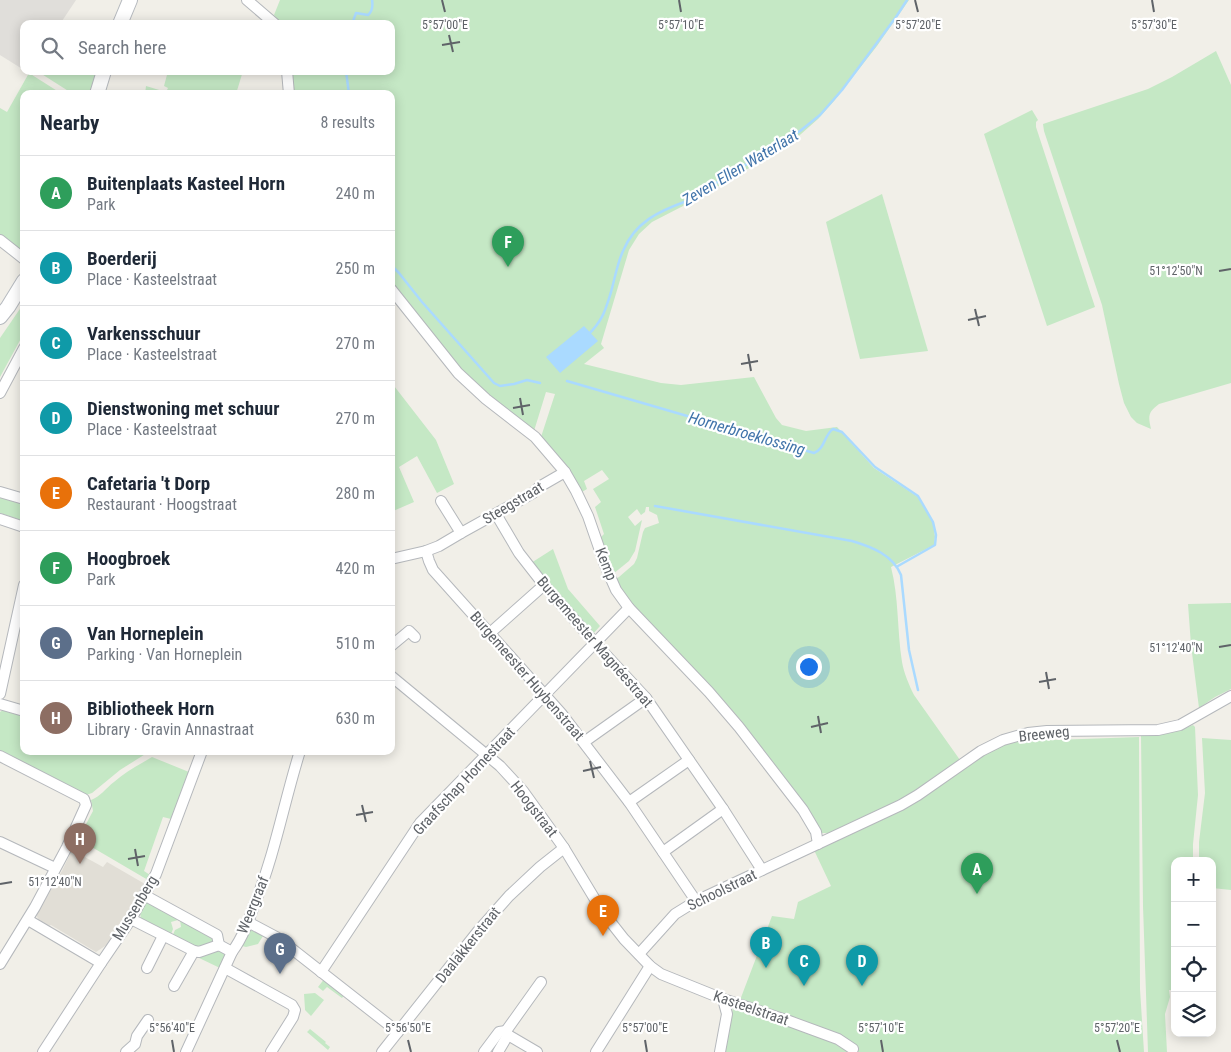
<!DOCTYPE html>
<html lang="en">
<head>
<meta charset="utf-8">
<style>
	body { margin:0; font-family:"Roboto Condensed",sans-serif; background:#f6f6f7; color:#1f2937 }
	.controls { position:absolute; right:15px; bottom:15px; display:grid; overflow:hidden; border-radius:10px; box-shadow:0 2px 12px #0003 }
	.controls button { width:45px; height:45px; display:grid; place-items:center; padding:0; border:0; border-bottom:1px solid #e0e1e3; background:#fff; color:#1f2937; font:25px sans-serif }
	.you { position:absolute; left:808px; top:666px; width:18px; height:18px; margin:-12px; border:4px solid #fff; border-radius:50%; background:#1a73e8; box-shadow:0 0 0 8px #1a73e833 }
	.badge { display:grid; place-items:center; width:32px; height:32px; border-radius:50%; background:#1a73e8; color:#fff; font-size:16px; font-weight:700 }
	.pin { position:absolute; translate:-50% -41px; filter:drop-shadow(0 1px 2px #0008) }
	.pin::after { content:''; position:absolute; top:26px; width:18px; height:15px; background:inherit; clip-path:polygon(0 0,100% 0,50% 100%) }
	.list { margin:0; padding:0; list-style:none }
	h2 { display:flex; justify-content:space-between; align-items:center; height:65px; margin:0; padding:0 20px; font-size:21px }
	h2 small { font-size:16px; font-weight:400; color:#747a83 }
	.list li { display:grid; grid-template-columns:32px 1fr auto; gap:15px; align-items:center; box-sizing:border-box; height:75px; padding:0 20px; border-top:1px solid #e0e1e3 }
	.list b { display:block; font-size:19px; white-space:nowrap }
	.list p { margin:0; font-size:16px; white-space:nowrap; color:#747a83 }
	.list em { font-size:16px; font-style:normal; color:#747a83 }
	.icon { flex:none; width:28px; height:28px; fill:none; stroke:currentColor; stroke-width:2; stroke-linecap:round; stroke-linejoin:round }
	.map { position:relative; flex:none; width:1231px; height:1052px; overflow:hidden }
	.search { position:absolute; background:#fff; box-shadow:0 2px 12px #0003; left:20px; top:20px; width:375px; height:55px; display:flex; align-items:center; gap:12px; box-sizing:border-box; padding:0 18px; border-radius:10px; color:#747a83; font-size:19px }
	.panel { position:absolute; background:#fff; box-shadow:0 2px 12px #0003; left:20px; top:90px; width:375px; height:665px; border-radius:10px }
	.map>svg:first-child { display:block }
	.industrial { fill:#e0deda }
	.education { fill:#e1ded6 }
	.green { fill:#c5e8c5 }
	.water { fill:#aadaff }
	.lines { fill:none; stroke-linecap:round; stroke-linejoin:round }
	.stream { stroke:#aadaff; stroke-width:2.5 }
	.street-casing { stroke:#b5b8bc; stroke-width:12 }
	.secondary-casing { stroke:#b6babf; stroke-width:16 }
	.street { stroke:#fff; stroke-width:10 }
	.secondary { stroke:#fff; stroke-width:14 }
	.ticks { fill:none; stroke:#5f6368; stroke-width:2 }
	.labels { text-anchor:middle; stroke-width:4.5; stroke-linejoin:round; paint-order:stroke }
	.street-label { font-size:15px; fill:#5f6368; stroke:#fff }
	.water-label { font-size:16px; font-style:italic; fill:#4174aa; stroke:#fff }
	.ticks-label { font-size:12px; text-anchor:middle; fill:#5f6368; stroke:#fff; stroke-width:4.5; stroke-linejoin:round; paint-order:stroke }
</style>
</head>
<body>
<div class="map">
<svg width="1231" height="1052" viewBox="0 0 1231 1052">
	<rect width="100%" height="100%" fill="#f1efe8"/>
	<!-- industrial -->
	<polygon class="industrial" points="0,0 76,0 60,24 24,24 24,70 0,55"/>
	<!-- education -->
	<polygon class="education" points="72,850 103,867 107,862 145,884 108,944 96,952 51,925 49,926 39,920 36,915 62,871"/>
	<!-- green -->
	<g class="green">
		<path d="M 280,0 L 909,0 L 877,46 L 834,101 L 818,119 L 792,142 L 729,180 L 685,205 L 652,222 L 639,234 L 629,250 L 601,344 L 604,348 L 584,364 L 661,383 L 681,385 L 754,377 L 776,418 L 782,425 L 806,431 L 837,427 L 874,468 L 918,497 L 933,522 L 935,537 L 934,545 L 891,567 C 899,598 897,630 902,662 C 904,673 909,685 914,695 L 960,760 L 916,793 L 831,833 L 822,833 L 796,792 L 742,722 L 726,703 L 645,619 L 629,601 L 616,582 L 615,579 L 619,577 L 634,564 L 637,558 L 643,532 L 645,528 L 659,523 L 657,515 L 649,511 L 649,507 L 646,507 L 645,512 L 641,515 L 637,509 L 628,517 L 635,526 L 642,520 L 635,551 L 629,561 L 613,574 L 600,538 L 604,534 L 595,507 L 601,502 L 593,489 L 609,479 L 602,470 L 584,481 L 587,489 L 582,492 C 570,472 557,454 541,437 L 555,394 L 546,392 L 534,431 L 496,401 L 471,380 L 442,346 L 391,284 L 391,94 L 293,94 L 291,71 L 391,71 L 391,24 L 281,24 L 274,15 Z"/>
		<path d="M 1216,51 L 1231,85 L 1231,383 L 1159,404 C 1148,412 1148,416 1151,429 L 1137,423 L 1131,417 L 1124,403 L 1119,384 L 1102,305 L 1044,131 L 1043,124 L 1148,89 L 1172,77 Z"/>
		<polygon points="37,71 97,71 92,94 73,94"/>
		<polygon points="168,71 243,71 236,94 145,94 146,86 166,92 168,88 164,86"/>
		<polygon points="29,73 62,94 24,94 24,254 0,235 0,108 7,112"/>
		<polygon points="1032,110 1038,120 1036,122 1036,127 1095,307 1047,326 984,134"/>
		<polygon points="882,194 928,351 860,359 826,222"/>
		<polygon points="24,303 24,333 0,377 0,338"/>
		<polygon points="391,382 436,440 454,484 437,493 417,456 399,467 414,502 391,512"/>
		<polygon points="0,496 24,504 24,521 0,513"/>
		<polygon points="553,549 568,589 600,626 593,634 531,563"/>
		<polygon points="1231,603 1231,689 1215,697 1199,708 1191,645 1188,604"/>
		<polygon points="3,710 24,714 24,751 145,751 147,753 120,770 92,793 86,795 0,750 0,712"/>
		<polygon points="1193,725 1195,727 1198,795 1193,844 1193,861 1175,861 1175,990 1169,990 1170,997 1165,1014 1167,1052 1148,1052 1143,906 1141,735 1183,729"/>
		<polygon points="1028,737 1053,737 1054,740 1139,737 1140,989 1144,1052 725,1052 733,1007 737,1008 772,916 794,919 798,902 831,886 814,850 908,807 930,793 983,754 1004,744"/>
		<polygon points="1202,738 1231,740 1231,890 1212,888 1212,861 1199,861 1199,842 1205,793"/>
		<path d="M 152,757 L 189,772 L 171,819 L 163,817 L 144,871 L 150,875 L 148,880 L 90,846 L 76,843 L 93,811 L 91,800 C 100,797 106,788 114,782 C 125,772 139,765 152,757 Z"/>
		<polygon points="148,900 180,916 178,920 171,922 173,929 171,934 141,919 140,913"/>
		<polygon points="182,917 216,937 217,943 199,949 172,937 175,930 181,927 180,920"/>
		<polygon points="250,930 251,930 263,936 258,944 246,947 242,946"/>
		<polygon points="217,950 223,951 225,956 220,968 197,957"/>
		<polygon points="325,978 345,994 342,998 327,987 323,991 318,987"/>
		<polygon points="315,993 324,1000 311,1016 305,1010 305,1009 304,994"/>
		<polygon points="310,1029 326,1042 325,1043 330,1047 328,1050 307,1032"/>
	</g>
	<!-- water -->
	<polygon class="water" points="584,326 598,341 560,373 546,357"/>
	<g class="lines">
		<!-- stream -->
		<g class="stream">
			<path d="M 352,24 L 356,13 L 368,15 C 373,11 373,6 372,0"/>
			<polyline points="346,71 349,94"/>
			<polyline points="391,265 399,273 422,302 494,383 500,386 514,384 527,380 540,383"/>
			<path d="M 588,335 C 603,320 605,311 611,292 C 615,278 617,264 623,251 C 635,222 659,211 687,201 L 800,131 L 820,115 L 842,90 L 896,17 L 907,0"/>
			<path d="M 567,381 L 814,453 C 825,449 824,435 833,429 L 842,432 L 875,467 L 918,496 L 933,522 L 936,535 L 935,545 L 898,566"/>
			<path d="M 655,506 L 852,541 C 872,547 893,555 901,575 L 909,650 L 918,690"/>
		</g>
		<defs>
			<g id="street">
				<polyline points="247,0 275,24"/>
				<polyline points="287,71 289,94"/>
				<polyline points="0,240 24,259"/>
				<polyline points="391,289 458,373 486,399 535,437 565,472 576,491 588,516 605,565 616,590 629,608 709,692 739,727 803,810 816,832 818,844"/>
				<polyline points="0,393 24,348"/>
				<polyline points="0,492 24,499"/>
				<polyline points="441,501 461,533"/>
				<polyline points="496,514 519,553 544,585 595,643 646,698 723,809 762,870"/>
				<polyline points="0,519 24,527"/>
				<polyline points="426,551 429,561 433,570 561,713 629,802 696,901"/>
				<polyline points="391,559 426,551 439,546 461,533 533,493 539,487 565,472"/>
				<polyline points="490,633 544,585"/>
				<polyline points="391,646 409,631 415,637"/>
				<polyline points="391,676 500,766 523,791 564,848 602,911 624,939 650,966 661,974 723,999 789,1021 838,1039 853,1049"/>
				<polyline points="0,694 24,585"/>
				<polyline points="0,704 24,711"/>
				<polyline points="584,742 646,698"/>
				<polyline points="0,756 84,799 86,805 67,847 35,907 0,964"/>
				<polyline points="629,802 689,760"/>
				<polyline points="0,842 55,868"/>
				<polyline points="663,852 723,809"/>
				<polyline points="144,895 217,935 219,945"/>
				<polyline points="131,919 194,951 199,952 219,945 232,952"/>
				<polyline points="28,920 101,963"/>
				<polyline points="248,922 278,938 398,1032"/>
				<polyline points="639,954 675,914 696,901 901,805 918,795 981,751 1003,740 1028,733 1047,731 1158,730 1180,725 1231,696"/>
				<polyline points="147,968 163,936"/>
				<polyline points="225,968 292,1005 295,1010 293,1017 271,1052"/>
				<polyline points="321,972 420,823 629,608"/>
				<polyline points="174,986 194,951"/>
				<polyline points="508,1035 537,1052"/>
				<polyline points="43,1052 101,963 131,919 156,874 202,751"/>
				<polyline points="126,1052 135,1044 137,1036 148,1020"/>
				<path d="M 186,1052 L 232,952 C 243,937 249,920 255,903 C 275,854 284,802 300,751"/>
				<polyline points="382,1052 478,931 509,896 540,867 564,848"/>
				<polyline points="484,1052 499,1032 506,1031"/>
				<polyline points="498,1052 508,1035 506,1031 541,982"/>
				<polyline points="596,1052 650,966"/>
				<polyline points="720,1052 727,1014 723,999"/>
			</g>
			<g id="secondary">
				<polyline points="120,24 130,0"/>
				<polyline points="97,94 104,71"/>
				<polyline points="0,317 8,307 24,281"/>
			</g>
		</defs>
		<!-- street casing -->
		<use href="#street" class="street-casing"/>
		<!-- secondary casing -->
		<use href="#secondary" class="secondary-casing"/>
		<!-- street -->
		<use href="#street" class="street"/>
		<!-- secondary -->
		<use href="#secondary" class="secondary"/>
	</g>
	<!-- ticks -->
	<path class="ticks" d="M 442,0 L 445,12M 679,0 L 681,12M 915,0 L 918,12M 1152,0 L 1154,12M 449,35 L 453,52M 442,45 L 460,42M 1219,271 L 1231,269M 975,309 L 979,326M 968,320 L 986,316M 748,354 L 751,371M 741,364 L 758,361M 520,398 L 523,415M 513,408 L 530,405M 1219,647 L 1231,645M 1046,672 L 1049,689M 1039,682 L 1056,679M 818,716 L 821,733M 811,727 L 828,723M 590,761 L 594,778M 583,771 L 601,767M 362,805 L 366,822M 356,815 L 373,812M 135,849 L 138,866M 128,859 L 145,856M 0,884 L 12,882M 172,1040 L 174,1052M 408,1040 L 411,1052M 645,1040 L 647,1052M 881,1040 L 883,1052M 1117,1040 L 1120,1052"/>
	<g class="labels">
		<!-- street labels -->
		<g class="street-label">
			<text transform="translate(513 503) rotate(-31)" y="5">Steegstraat</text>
			<text transform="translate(606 564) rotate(68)" y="5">Kemp</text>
			<text transform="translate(595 642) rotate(49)" y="5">Burgemeester Magnéestraat</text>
			<text transform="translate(527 676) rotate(49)" y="5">Burgemeester Huybenstraat</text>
			<text transform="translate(1044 734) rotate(-6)" y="5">Breeweg</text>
			<text transform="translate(464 781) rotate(-47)" y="5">Graafschap Hornestraat</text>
			<text transform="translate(534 809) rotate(52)" y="5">Hoogstraat</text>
			<text transform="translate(722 890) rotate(-26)" y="5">Schoolstraat</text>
			<text transform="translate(253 905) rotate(-68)" y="5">Weergraaf</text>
			<text transform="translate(135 908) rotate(-59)" y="5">Mussenberg</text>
			<text transform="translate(468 945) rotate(-51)" y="5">Daalakkerstraat</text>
			<text transform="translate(751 1008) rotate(19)" y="5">Kasteelstraat</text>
		</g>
		<!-- water labels -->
		<g class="water-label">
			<text transform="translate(740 167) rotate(-31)" y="6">Zeven Ellen Waterlaat</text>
			<text transform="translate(747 433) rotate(16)" y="6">Hornerbroeklossing</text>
		</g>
	</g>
	<g class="ticks-label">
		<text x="445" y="29">5°57'00"E</text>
		<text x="681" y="29">5°57'10"E</text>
		<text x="918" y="29">5°57'20"E</text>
		<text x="1154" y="29">5°57'30"E</text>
		<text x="1176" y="275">51°12'50"N</text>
		<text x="1176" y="652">51°12'40"N</text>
		<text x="55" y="886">51°12'40"N</text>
		<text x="172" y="1032">5°56'40"E</text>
		<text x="408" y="1032">5°56'50"E</text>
		<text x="645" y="1032">5°57'00"E</text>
		<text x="881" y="1032">5°57'10"E</text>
		<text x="1117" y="1032">5°57'20"E</text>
	</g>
</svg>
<div class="controls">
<button>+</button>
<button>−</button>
<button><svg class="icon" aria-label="locate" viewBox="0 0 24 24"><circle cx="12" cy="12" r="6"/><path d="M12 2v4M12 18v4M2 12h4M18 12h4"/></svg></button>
<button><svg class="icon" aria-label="layers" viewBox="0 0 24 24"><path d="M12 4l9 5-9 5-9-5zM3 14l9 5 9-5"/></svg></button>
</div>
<div class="you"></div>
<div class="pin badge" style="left:977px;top:894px;background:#2e9e5b">A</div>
<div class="pin badge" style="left:766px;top:968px;background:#0f9aa8">B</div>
<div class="pin badge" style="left:804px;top:986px;background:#0f9aa8">C</div>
<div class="pin badge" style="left:862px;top:986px;background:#0f9aa8">D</div>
<div class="pin badge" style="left:603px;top:936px;background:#e8710a">E</div>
<div class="pin badge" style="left:508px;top:267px;background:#2e9e5b">F</div>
<div class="pin badge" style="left:280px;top:974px;background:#5c6f8a">G</div>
<div class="pin badge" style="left:80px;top:864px;background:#8d6e63">H</div>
<div class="search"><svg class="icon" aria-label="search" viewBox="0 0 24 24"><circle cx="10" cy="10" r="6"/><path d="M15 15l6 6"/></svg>Search here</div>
<section class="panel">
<h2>Nearby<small>8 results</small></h2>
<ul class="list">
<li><span class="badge" style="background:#2e9e5b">A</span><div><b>Buitenplaats Kasteel Horn</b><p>Park</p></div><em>240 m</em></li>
<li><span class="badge" style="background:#0f9aa8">B</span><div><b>Boerderij</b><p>Place · Kasteelstraat</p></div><em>250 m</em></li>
<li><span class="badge" style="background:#0f9aa8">C</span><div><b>Varkensschuur</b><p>Place · Kasteelstraat</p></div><em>270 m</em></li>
<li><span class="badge" style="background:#0f9aa8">D</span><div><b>Dienstwoning met schuur</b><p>Place · Kasteelstraat</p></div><em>270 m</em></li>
<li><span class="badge" style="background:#e8710a">E</span><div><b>Cafetaria 't Dorp</b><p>Restaurant · Hoogstraat</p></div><em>280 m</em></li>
<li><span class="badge" style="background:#2e9e5b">F</span><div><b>Hoogbroek</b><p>Park</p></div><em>420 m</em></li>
<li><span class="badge" style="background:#5c6f8a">G</span><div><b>Van Horneplein</b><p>Parking · Van Horneplein</p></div><em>510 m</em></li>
<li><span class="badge" style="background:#8d6e63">H</span><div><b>Bibliotheek Horn</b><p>Library · Gravin Annastraat</p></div><em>630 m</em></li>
</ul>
</section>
</div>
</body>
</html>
